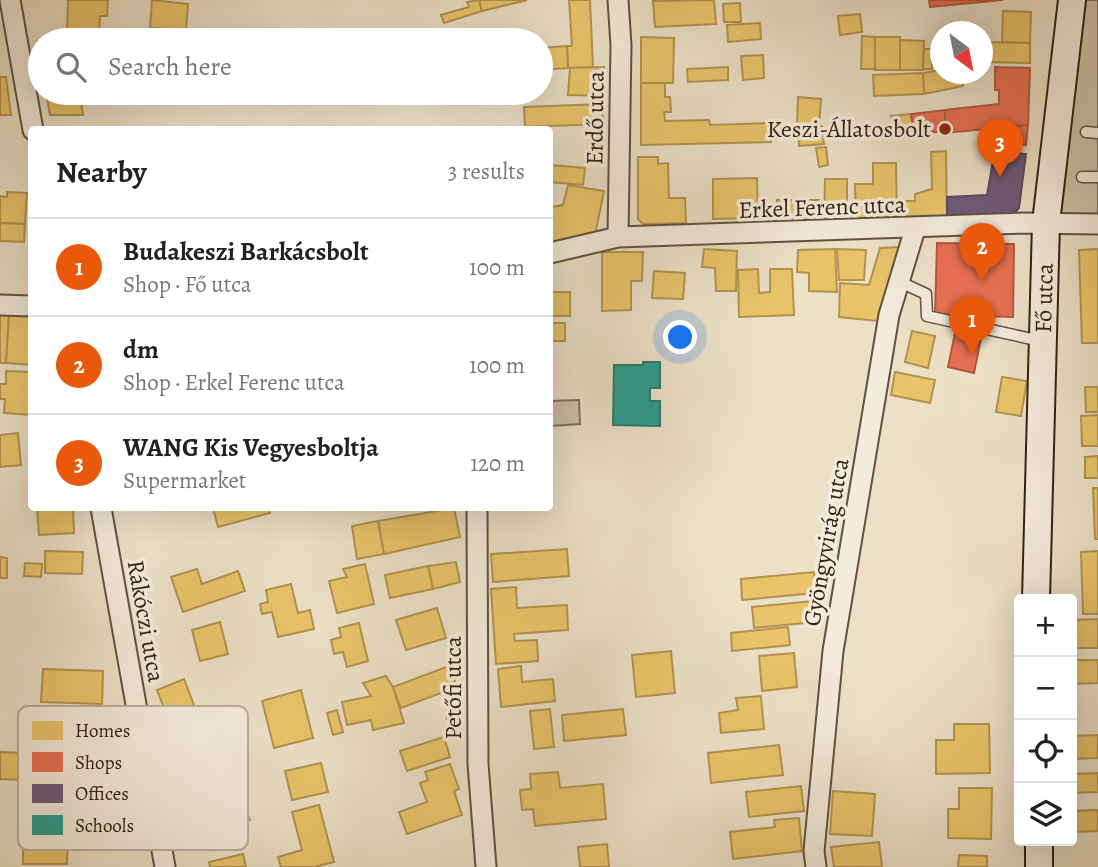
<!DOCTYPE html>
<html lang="en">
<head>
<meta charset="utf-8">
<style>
	body { margin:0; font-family:Alegreya,serif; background:#f2f2f2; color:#222 }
	.controls { position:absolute; right:21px; bottom:21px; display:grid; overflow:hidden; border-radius:7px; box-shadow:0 7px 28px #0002 }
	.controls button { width:63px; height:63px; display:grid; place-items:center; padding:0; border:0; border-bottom:2px solid #e0e0e0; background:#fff; color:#222; font:35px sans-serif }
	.compass { position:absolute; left:930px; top:21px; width:63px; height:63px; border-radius:50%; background:#fff; box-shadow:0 7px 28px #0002; rotate:148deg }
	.you { position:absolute; left:681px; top:338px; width:24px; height:24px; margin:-18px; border:5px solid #fff; border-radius:50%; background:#1a73e8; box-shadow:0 0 0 10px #1a73e833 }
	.badge { display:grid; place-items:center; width:46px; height:46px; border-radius:50%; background:#ea580c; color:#fff; font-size:23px; font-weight:700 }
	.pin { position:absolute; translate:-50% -58px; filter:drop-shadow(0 2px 4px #0008) }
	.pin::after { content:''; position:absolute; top:37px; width:24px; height:21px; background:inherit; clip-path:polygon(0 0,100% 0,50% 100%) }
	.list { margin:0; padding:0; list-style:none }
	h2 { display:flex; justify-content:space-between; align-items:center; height:91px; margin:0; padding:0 28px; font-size:30px }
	h2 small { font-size:23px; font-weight:400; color:#767676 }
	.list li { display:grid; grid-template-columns:46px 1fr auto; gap:21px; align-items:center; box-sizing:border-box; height:98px; padding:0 28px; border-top:2px solid #e0e0e0 }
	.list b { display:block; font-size:26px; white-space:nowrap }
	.list p { margin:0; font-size:23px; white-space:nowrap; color:#767676 }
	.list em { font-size:23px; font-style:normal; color:#767676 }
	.icon { flex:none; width:38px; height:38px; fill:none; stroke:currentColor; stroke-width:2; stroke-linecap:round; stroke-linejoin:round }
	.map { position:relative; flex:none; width:1098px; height:867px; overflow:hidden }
	.search { position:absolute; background:#fff; box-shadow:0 7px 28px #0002; left:28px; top:28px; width:525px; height:77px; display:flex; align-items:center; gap:18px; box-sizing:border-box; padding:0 24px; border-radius:38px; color:#767676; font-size:26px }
	.panel { position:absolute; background:#fff; box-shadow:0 7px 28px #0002; left:28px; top:126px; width:525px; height:385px; border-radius:7px }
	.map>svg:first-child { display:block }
	.green { fill:#cdc0a8; stroke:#80705c; stroke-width:2 }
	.homes { fill:#e9c46a; stroke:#b2934f; stroke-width:2 }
	.shops { fill:#e76f51; stroke:#b1583e; stroke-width:2 }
	.offices { fill:#6d597a; stroke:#5c485a; stroke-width:2 }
	.schools { fill:#2a9d8f; stroke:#2d7869; stroke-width:2 }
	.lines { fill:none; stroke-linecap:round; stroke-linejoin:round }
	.service-casing { stroke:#61513e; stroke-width:13 }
	.minor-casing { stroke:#61513e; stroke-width:23 }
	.secondary-casing { stroke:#332111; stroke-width:30 }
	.service { stroke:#f3ebdb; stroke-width:10 }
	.minor { stroke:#f3ebdb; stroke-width:19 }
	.secondary { stroke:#f3ebdb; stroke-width:26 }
	.poi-dot { fill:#8f2418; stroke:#f3ebdb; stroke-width:2.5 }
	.labels { text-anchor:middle; stroke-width:7; stroke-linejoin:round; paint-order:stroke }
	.street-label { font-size:24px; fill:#332111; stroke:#f3ebdb }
	.poi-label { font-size:24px; fill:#332111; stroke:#f3ebdb; text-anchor:end }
	.key { fill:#f3ebdb; stroke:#b9ae9e; stroke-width:2 }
	.key-label { font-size:19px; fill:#332111 }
</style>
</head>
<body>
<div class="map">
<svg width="1098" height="867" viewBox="0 0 1098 867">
	<rect width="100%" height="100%" fill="#ece0c7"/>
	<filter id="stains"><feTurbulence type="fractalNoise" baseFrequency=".00286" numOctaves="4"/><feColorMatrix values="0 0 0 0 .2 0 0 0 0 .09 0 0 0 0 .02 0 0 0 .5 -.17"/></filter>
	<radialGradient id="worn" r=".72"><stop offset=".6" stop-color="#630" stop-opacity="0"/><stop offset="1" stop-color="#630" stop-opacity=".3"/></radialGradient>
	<!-- green -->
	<g class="green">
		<polygon points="1072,0 1098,0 1098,224 1046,223"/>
		<polygon points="579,400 580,424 550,426 550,401"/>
	</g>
	<!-- homes -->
	<g class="homes">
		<polygon points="68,0 108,0 107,16 100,16 99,35 67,33"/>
		<polygon points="152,0 188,4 186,30 150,28"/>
		<polygon points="479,0 482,11 444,23 441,15 469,7 467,2"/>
		<polygon points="479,0 527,0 482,11"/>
		<polygon points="569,0 590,0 593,67 568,68 567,46 572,46"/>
		<polygon points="714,0 716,24 655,27 653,1"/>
		<polygon points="740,3 741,22 724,22 723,4"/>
		<polygon points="1003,11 1031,12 1030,43 1002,42"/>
		<polygon points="860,14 862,32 840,35 838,16"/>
		<polygon points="760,23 761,39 728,42 727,25"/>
		<polygon points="862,36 875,37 875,69 861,69"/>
		<polygon points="641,37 674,38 673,83 641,83"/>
		<rect x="875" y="37" width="25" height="33"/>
		<polygon points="900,40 924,41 923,70 900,70"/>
		<polygon points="982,42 1030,43 1030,63 982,62"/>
		<polygon points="567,46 568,68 541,70 541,48"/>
		<polygon points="924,49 932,49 932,69 923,69"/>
		<polygon points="763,55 764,78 743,80 741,56"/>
		<polygon points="604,67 603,96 568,95 570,68"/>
		<polygon points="728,67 728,80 688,82 687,69"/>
		<polygon points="940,70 940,74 963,74 963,86 924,94 923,73"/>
		<polygon points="923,73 924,94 874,96 873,75"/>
		<polygon points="0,77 6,77 11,115 0,115"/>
		<polygon points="641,83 665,83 665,97 670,97 671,112 664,112 665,121 709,120 710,125 771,123 771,142 641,145"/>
		<polygon points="46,93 80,93 83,115 50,115"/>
		<polygon points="177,93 260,93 253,94 253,104 219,104 220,94 211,94 211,104 177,103"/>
		<polygon points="798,97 821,99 819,126 797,125"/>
		<polygon points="602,104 603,124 525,127 524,107"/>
		<polygon points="911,114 914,136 893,138 891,116"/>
		<polygon points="822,126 824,144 799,146 798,128"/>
		<polygon points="826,147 828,165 819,167 816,148"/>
		<polygon points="946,151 947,220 902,222 901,201 915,201 915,194 932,189 931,152"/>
		<polygon points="638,157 658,157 658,164 668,163 669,198 685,198 686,223 643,224 638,219"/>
		<polygon points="873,163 896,163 897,221 856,223 855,184 873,184"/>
		<polygon points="550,165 585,168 583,185 550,182"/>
		<polygon points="757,178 758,218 713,219 713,179"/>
		<polygon points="825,179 847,179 847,226 824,226"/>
		<polygon points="568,185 604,191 595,235 550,243 550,207 563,205"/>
		<polygon points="7,192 27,193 25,224 0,223 0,196 7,197"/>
		<polygon points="777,200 819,200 819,225 777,226"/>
		<polygon points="0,223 25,224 24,242 0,241"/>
		<polygon points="899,247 877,321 839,317 840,283 869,285 880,248"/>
		<polygon points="704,249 737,251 736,291 716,291 715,268 702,267"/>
		<polygon points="835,249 837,292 809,291 809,273 797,272 798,250"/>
		<polygon points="837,249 866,250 864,280 839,280"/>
		<polygon points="1098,249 1098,343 1082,343 1079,250"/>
		<polygon points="602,252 643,252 642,281 631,281 631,310 602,311"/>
		<polygon points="758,269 759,293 770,292 770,269 792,269 794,315 739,317 738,270"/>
		<polygon points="654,271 685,273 683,299 652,298"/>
		<rect x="550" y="292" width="20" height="24"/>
		<polygon points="0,315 9,315 6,363 0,363"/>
		<polygon points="9,315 32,316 32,365 6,363"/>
		<rect x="550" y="323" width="15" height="18"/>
		<polygon points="912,331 935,336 928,368 905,362"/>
		<polygon points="6,371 32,372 32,415 4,413 5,399 0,399 0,384 6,384"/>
		<polygon points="895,372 935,380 930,403 891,395"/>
		<polygon points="1002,377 1027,381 1021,416 996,412"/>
		<polygon points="1085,387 1098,387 1098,412 1086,412"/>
		<polygon points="1098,415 1098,446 1082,446 1081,416"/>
		<polygon points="18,433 21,465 0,467 0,435"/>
		<polygon points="1098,456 1098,478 1085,478 1085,457"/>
		<polygon points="1093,488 1098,488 1098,539 1095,539"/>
		<polygon points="37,508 73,508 74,533 39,535"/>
		<polygon points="213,508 269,508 270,513 218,527"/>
		<polygon points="454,508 460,537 384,554 378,521"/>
		<polygon points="378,521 384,554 357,559 352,526"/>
		<polygon points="567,549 569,576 493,582 491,554"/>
		<polygon points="45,551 83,552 82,574 45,573"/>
		<polygon points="1098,551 1098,614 1083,614 1081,552"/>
		<polygon points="0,557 7,558 7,578 0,578"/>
		<polygon points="456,562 460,582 433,589 428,566"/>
		<polygon points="25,563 42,564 41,577 24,576"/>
		<polygon points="365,564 374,604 337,613 329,581 347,577 343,569"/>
		<polygon points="428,566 433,589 390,598 385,575"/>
		<polygon points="197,569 202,584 238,571 245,591 183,612 171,577"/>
		<polygon points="814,572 816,593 742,600 741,579"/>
		<polygon points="291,584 298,613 310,610 314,629 278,637 272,612 262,614 260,604 268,602 266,590"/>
		<polygon points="516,587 517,608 567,605 568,630 514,634 515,641 537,640 538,661 496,664 491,589"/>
		<polygon points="813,601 815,622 754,628 752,607"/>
		<polygon points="437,608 446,638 406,650 396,620"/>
		<polygon points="1098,619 1098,648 1076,648 1075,620"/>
		<polygon points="220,622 228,654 200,661 192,630"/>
		<polygon points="359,623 368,661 347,667 343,652 334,654 331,640 341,637 339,628"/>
		<polygon points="788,627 790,645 732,651 731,633"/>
		<polygon points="671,651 675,693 636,697 632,655"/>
		<polygon points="794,653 797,687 762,691 759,656"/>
		<polygon points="1075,660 1098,660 1098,683 1075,684"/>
		<polygon points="449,666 457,687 401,708 393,687"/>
		<polygon points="521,666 522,682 553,679 555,701 501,707 498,669"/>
		<polygon points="43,669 103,671 102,704 41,702"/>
		<polygon points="386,676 393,687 404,723 373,730 371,720 347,725 342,702 371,696 363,683"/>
		<polygon points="184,679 199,718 172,729 157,690"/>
		<polygon points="301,690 313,738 274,748 262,701"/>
		<polygon points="461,692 461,718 447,719 446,697"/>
		<polygon points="761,696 764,729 721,733 719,713 738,710 736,698"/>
		<polygon points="550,709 554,747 534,749 530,711"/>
		<polygon points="623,709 626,735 564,741 562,715"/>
		<polygon points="337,710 343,732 333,735 327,713"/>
		<polygon points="954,724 989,724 990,773 936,774 936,740 954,740"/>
		<polygon points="1098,735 1098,758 1072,759 1072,736"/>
		<polygon points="444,737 450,757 407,771 400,751"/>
		<polygon points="779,745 783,775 711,783 708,753"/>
		<polygon points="0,752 45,754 43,781 0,779"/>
		<polygon points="321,763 328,792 292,800 285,771"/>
		<polygon points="450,764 459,789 454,791 462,815 407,834 399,812 427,802 420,783 428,780 425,772"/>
		<polygon points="558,772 560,788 603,784 606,819 535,826 533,809 522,810 520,790 531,789 530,774"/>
		<polygon points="1098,773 1098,792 1072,793 1072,774"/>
		<polygon points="232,776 250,820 228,829 211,785"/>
		<polygon points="801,786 804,811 749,817 746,792"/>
		<polygon points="959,788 992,788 991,839 948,838 948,809 959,809"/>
		<polygon points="833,791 875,794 872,836 830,834"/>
		<polygon points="319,805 334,862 314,867 281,867 278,857 302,850 292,812"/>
		<polygon points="1098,810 1098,831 1073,832 1072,811"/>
		<polygon points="799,818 802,851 733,859 730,832 775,827 774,820"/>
		<polygon points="23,824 68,824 67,864 23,864"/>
		<polygon points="879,842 882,867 834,867 831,847"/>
		<polygon points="607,844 609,867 580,867 578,847"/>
		<polygon points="243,854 246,867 210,867 209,862"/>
		<polygon points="959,855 987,856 987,867 958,867"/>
	</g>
	<!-- shops -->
	<g class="shops">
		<polygon points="929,0 1003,0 930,7"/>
		<polygon points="995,67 1030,68 1028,125 945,133 945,110 999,104 999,90 995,90"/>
		<polygon points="945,110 945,131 914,134 911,114"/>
		<polygon points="1028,125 1026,145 995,143 996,128"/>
		<polygon points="937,243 1014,244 1013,317 935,315"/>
		<polygon points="955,333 981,338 974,373 948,367"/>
	</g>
	<!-- offices -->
	<polygon class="offices" points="995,150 1026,154 1019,208 1011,217 947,220 947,197 987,195"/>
	<!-- schools -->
	<polygon class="schools" points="643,362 660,362 660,388 650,388 650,401 660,401 660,426 613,425 614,365 643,365"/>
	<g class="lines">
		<defs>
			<g id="service">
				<polyline points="1086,132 1098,133"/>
				<polyline points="1082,177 1098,177"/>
				<polyline points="900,282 926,294 927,316 1041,341"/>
			</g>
			<g id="minor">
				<polyline points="10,0 33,130"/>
				<polyline points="618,0 621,45 618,237"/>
				<polyline points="550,253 618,237 1024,223 1098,224"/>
				<polyline points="0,305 32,306"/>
				<polyline points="101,508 165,867"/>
				<polyline points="477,508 478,764 486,867"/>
				<polyline points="816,867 814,851 833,651 889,315 915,229"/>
			</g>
			<g id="secondary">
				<path id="s1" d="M 1036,599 L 1046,223 L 1072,0"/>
				<polyline points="1039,841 1039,867"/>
			</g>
		</defs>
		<!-- service casing -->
		<use href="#service" class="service-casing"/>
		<!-- minor casing -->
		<use href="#minor" class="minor-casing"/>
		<!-- secondary casing -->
		<use href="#secondary" class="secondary-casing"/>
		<!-- service -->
		<use href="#service" class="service"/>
		<!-- minor -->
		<use href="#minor" class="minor"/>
		<!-- secondary -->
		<use href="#secondary" class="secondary"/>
	</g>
	<!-- markers -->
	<circle class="poi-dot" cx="945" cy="129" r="7"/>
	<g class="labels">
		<!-- street labels -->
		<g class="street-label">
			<text transform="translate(595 118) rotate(-89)" y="8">Erdő utca</text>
			<text transform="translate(822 207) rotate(-2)" y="8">Erkel Ferenc utca</text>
			<text dy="8" stroke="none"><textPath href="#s1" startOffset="301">Fő utca</textPath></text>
			<text transform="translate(826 542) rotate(-80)" y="8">Gyöngyvirág utca</text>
			<text transform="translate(146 621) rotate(80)" y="8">Rákóczi utca</text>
			<text transform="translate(453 688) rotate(-90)" y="8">Petőfi utca</text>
		</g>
		<!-- poi labels -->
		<g class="poi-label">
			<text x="931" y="137">Keszi-Állatosbolt</text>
		</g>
	</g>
	<!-- legend -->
	<rect x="18" y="706" width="230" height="144" rx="10" class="key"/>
	<rect x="32" y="721" width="31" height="19" fill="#e9c46a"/>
	<rect x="32" y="752" width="31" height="20" fill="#e76f51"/>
	<rect x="32" y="784" width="31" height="19" fill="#6d597a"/>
	<rect x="32" y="815" width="31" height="20" fill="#2a9d8f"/>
	<g class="key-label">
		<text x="75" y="737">Homes</text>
		<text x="75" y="769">Shops</text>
		<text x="75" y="800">Offices</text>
		<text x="75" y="832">Schools</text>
	</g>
	<rect width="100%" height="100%" filter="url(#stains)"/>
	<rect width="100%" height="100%" fill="url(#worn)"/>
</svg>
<div class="controls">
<button>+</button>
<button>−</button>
<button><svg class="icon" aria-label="locate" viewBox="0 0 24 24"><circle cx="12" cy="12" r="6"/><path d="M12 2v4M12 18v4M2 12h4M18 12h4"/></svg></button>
<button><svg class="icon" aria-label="layers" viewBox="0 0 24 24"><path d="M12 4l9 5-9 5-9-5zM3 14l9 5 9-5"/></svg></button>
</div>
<svg class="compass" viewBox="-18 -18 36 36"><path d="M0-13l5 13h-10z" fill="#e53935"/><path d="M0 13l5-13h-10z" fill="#767676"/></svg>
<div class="you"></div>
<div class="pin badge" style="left:972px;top:354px">1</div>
<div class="pin badge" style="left:982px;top:281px">2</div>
<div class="pin badge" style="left:1000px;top:177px">3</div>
<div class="search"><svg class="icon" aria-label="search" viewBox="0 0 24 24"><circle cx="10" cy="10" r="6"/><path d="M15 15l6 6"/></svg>Search here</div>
<section class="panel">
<h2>Nearby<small>3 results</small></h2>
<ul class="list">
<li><span class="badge">1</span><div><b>Budakeszi Barkácsbolt</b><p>Shop · Fő utca</p></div><em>100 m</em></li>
<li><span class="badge">2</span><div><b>dm</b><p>Shop · Erkel Ferenc utca</p></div><em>100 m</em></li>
<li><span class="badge">3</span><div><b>WANG Kis Vegyesboltja</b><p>Supermarket</p></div><em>120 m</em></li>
</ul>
</section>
</div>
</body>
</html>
